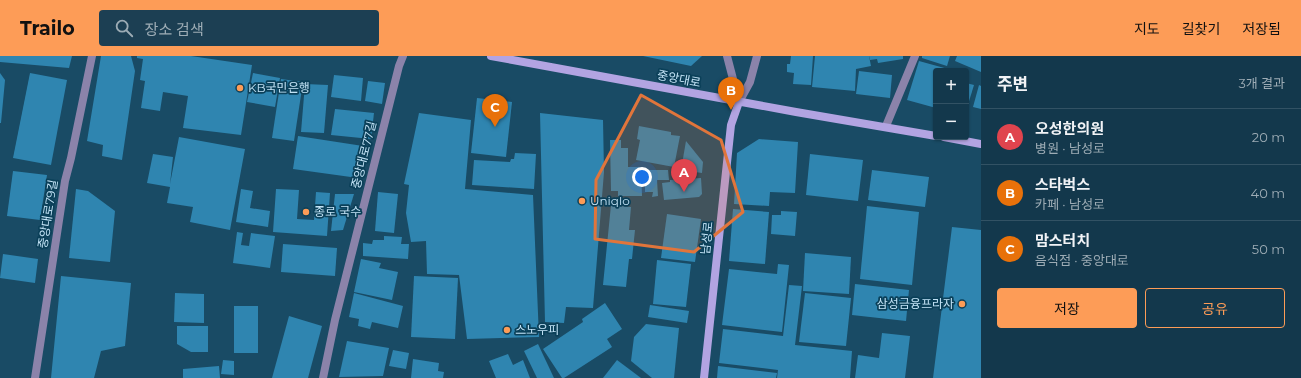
<!DOCTYPE html>
<html lang="ko">
<head>
<meta charset="utf-8">
<style>
	body { margin:0; font-family:Montserrat,"Noto Sans KR",sans-serif; background:#1c3f53; color:#f1f3f6 }
	.controls { position:absolute; right:12px; top:12px; display:grid; overflow:hidden; border-radius:4px; box-shadow:0 1px 3px #0004 }
	.controls button { width:36px; height:36px; display:grid; place-items:center; padding:0; border:0; border-bottom:1px solid #325264; background:#13384c; color:#f1f3f6; font:20px sans-serif }
	.you { position:absolute; left:642px; top:121px; width:14px; height:14px; margin:-10px; border:3px solid #fff; border-radius:50%; background:#1a73e8; box-shadow:0 0 0 6px #1a73e833 }
	.badge { display:grid; place-items:center; width:26px; height:26px; border-radius:50%; background:#fd9c57; color:#fff; font-size:13px; font-weight:700 }
	.pin { position:absolute; translate:-50% -33px; filter:drop-shadow(0 1px 2px #0008) }
	.pin::after { content:''; position:absolute; top:21px; width:14px; height:12px; background:inherit; clip-path:polygon(0 0,100% 0,50% 100%) }
	.list { margin:0; padding:0; list-style:none }
	h2 { display:flex; justify-content:space-between; align-items:center; height:52px; margin:0; padding:0 16px; font-size:17px }
	h2 small { font-size:13px; font-weight:400; color:#9dacb5 }
	.list li { display:grid; grid-template-columns:26px 1fr auto; gap:12px; align-items:center; box-sizing:border-box; height:56px; padding:0 16px; border-top:1px solid #325264 }
	.list b { display:block; font-size:15px; white-space:nowrap }
	.list p { margin:0; font-size:13px; white-space:nowrap; color:#9dacb5 }
	.list em { font-size:13px; font-style:normal; color:#9dacb5 }
	.actions { display:flex; gap:8px; padding:12px 16px }
	.actions a { flex:1; padding:9px 0; border:1px solid #fd9c57; border-radius:4px; text-align:center; font-size:14px; color:#fd9c57 }
	.actions .main { background:#fd9c57; color:#111 }
	.icon { flex:none; width:22px; height:22px; fill:none; stroke:currentColor; stroke-width:2; stroke-linecap:round; stroke-linejoin:round }
	.map { position:relative; flex:none; width:981px; height:322px; overflow:hidden }
	header { display:flex; align-items:center; gap:24px; box-sizing:border-box; height:56px; padding:0 20px; background:#fd9c57; color:#111 }
	header strong { font-size:19px }
	nav { display:flex; gap:22px; margin-inline-start:auto; font-size:14px }
	.search { width:280px; height:36px; background:#1c3f53; display:flex; align-items:center; gap:10px; box-sizing:border-box; padding:0 14px; border-radius:4px; color:#9dacb5; font-size:15px }
	main { display:flex }
	aside { flex:1; background:#13384c }
	.map>svg:first-child { display:block }
	.building { fill:#2f85b0 }
	.lines { fill:none; stroke-linecap:round; stroke-linejoin:round }
	.lane { stroke:#8b83aa; stroke-width:8 }
	.street { stroke:#8b83aa; stroke-width:8 }
	.secondary { stroke:#b2a4e2; stroke-width:8 }
	.marked { fill:#e1753b; fill-opacity:0.2; stroke:#e1753b; stroke-width:3; stroke-linejoin:round }
	.poi-dot { fill:#fd9c57; stroke:#0b4059; stroke-width:1.5 }
	.labels { text-anchor:middle; stroke-width:3.5; stroke-linejoin:round; paint-order:stroke }
	.street-label { font-size:12px; fill:#c3e3f6; stroke:#0b4059 }
	.poi-label { font-size:12px; fill:#c3e3f6; stroke:#0b4059; text-anchor:start }
</style>
</head>
<body>
<header>
<strong>Trailo</strong>
<div class="search"><svg class="icon" aria-label="search" viewBox="0 0 24 24"><circle cx="10" cy="10" r="6"/><path d="M15 15l6 6"/></svg>장소 검색</div>
<nav><a>지도</a><a>길찾기</a><a>저장됨</a></nav>
</header>
<main>
<div class="map">
<svg width="981" height="322" viewBox="0 0 981 322">
	<rect width="100%" height="100%" fill="#194b65"/>
	<!-- building -->
	<g class="building">
		<polygon points="0,0 72,0 69,12 0,6"/>
		<polygon points="101,0 131,0 135,15 122,104 102,100 103,89 87,85"/>
		<polygon points="137,0 191,0 252,9 241,79 183,72 188,40 163,36 160,55 141,52 145,25 140,24 143,3 137,2"/>
		<polygon points="643,0 702,0 691,10"/>
		<polygon points="791,0 813,0 811,29 793,28 794,17 787,16 787,8 790,8"/>
		<polygon points="815,0 869,0 871,10 856,13 855,35 812,31"/>
		<polygon points="869,0 903,0 903,3 878,7 877,3 870,4"/>
		<polygon points="922,0 950,0 947,10 922,2"/>
		<polygon points="957,0 981,0 981,16 955,5"/>
		<polygon points="919,5 948,13 947,15 936,15 936,52 907,44"/>
		<polygon points="859,15 892,19 890,42 856,38"/>
		<polygon points="0,17 5,24 1,67 0,67"/>
		<polygon points="30,17 67,24 51,109 13,102"/>
		<polygon points="253,17 280,22 275,51 247,46"/>
		<polygon points="334,19 363,22 361,45 331,41"/>
		<polygon points="281,23 303,26 294,85 272,82"/>
		<polygon points="368,25 385,27 382,48 365,45"/>
		<polygon points="966,27 974,29 966,55"/>
		<polygon points="305,28 328,29 324,77 301,76"/>
		<polygon points="979,29 981,30 981,53 973,51"/>
		<polygon points="477,42 512,46 506,101 471,97"/>
		<polygon points="335,53 374,57 371,83 331,79"/>
		<polygon points="419,57 471,64 465,133 533,139 539,281 467,283 459,219 427,218 426,185 411,186 406,157 409,129 404,128"/>
		<polygon points="540,57 603,64 604,116 593,252 566,251 564,267 545,266"/>
		<polygon points="639,70 671,76 671,79 680,80 674,111 636,104 640,84 637,83"/>
		<polygon points="298,80 363,90 358,122 293,113"/>
		<polygon points="179,81 245,93 230,174 190,166 193,151 167,147 170,131 147,127 153,98 173,101 170,128"/>
		<polygon points="759,83 798,86 795,137 770,136 769,150 734,148 737,97"/>
		<polygon points="610,84 621,84 621,92 628,92 628,111 641,111 642,140 618,140 618,135 611,135"/>
		<polygon points="686,85 703,106 702,117 681,114"/>
		<polygon points="515,97 536,98 534,133 472,129 474,104 510,106 511,103 514,103"/>
		<polygon points="810,98 863,104 858,145 806,139"/>
		<polygon points="645,114 668,114 669,124 657,124 658,140 652,141 653,136 645,136"/>
		<polygon points="872,114 929,121 925,151 868,144"/>
		<polygon points="13,115 47,119 40,164 7,160"/>
		<polygon points="701,122 702,138 699,141 664,144 662,127 670,126 670,124"/>
		<polygon points="76,133 88,135 115,155 110,206 69,202"/>
		<polygon points="241,133 253,135 250,152 270,155 268,171 236,166"/>
		<polygon points="276,133 299,134 297,163 314,164 316,136 330,137 327,180 273,176"/>
		<polygon points="378,136 398,138 394,177 375,175"/>
		<polygon points="335,138 354,138 343,174 331,175"/>
		<polygon points="611,149 631,151 629,174 635,174 632,203 629,203 626,231 603,229"/>
		<polygon points="867,150 919,156 912,229 860,223"/>
		<polygon points="733,153 769,156 765,208 729,205"/>
		<polygon points="781,155 797,156 795,180 771,178 772,159 781,159"/>
		<polygon points="667,158 701,163 695,206 661,202"/>
		<polygon points="952,171 981,174 981,322 933,322"/>
		<polygon points="237,176 243,177 241,189 249,190 251,177 275,180 270,212 233,207"/>
		<polygon points="384,180 402,181 401,188 409,188 408,203 363,200 363,187 372,188 373,184 384,184"/>
		<polygon points="283,188 337,192 335,220 281,216"/>
		<polygon points="805,197 851,201 849,238 803,235"/>
		<polygon points="3,198 38,203 35,227 0,222"/>
		<polygon points="361,203 381,207 379,212 398,216 392,244 354,236"/>
		<polygon points="657,204 691,208 686,251 653,248"/>
		<polygon points="778,208 789,209 782,276 722,269 729,213 777,218"/>
		<polygon points="61,220 131,227 125,290 101,295 94,322 51,322"/>
		<polygon points="414,220 458,222 455,283 411,281"/>
		<polygon points="855,228 909,234 906,265 852,259"/>
		<polygon points="789,229 802,230 795,289 852,295 850,322 777,322 778,314 719,307 723,273 783,280"/>
		<polygon points="175,237 204,238 204,267 174,266"/>
		<polygon points="354,237 403,250 398,272 372,266 370,273 358,270 359,263 349,261"/>
		<polygon points="805,237 851,242 846,290 799,286"/>
		<polygon points="605,247 622,273 607,283 612,291 564,322 562,322 543,293 583,266 582,263"/>
		<polygon points="650,249 689,255 687,267 648,261"/>
		<rect x="234" y="250" width="24" height="47"/>
		<polygon points="289,260 322,270 308,322 272,322"/>
		<polygon points="646,268 679,272 674,322 652,322 631,305 634,281"/>
		<polygon points="177,270 208,270 208,296 191,296 177,288"/>
		<polygon points="882,277 910,280 905,322 855,322 858,299 879,302"/>
		<polygon points="347,285 389,292 383,320 339,321"/>
		<polygon points="538,288 554,322 537,322 524,295"/>
		<polygon points="393,294 409,297 406,313 389,310"/>
		<polygon points="508,298 513,309 523,304 530,322 496,322 489,305"/>
		<polygon points="413,303 439,307 438,315 444,316 443,322 411,322"/>
		<polygon points="223,304 234,305 234,319 221,318"/>
		<polygon points="617,304 641,322 603,322"/>
		<polygon points="219,310 220,322 183,322 183,313"/>
		<polygon points="718,310 777,317 776,322 717,322"/>
	</g>
	<g class="lines">
		<!-- lane -->
		<polyline class="lane" points="886,70 915,0"/>
		<!-- street -->
		<g class="street">
			<polyline points="727,0 739,46"/>
			<polyline points="739,46 750,26 757,0"/>
			<polyline points="35,322 65,125 71,102 92,0"/>
			<polyline points="323,322 335,264 399,10 403,0"/>
		</g>
		<!-- secondary -->
		<g class="secondary">
			<polyline points="491,0 796,56 936,80"/>
			<polyline points="944,81 981,88"/>
			<polyline points="704,322 731,69 739,46"/>
		</g>
	</g>
	<!-- marked area -->
	<path class="marked" d="M 641,39 L 721,84 L 743,156 L 694,196 L 595,183 L 596,124 Z"/>
	<!-- markers -->
	<g class="poi-dot">
		<circle cx="240" cy="32" r="4"/>
		<circle cx="582" cy="145" r="4"/>
		<circle cx="306" cy="156" r="4"/>
		<circle cx="962" cy="248" r="4"/>
		<circle cx="507" cy="274" r="4"/>
	</g>
	<g class="labels">
		<!-- street labels -->
		<g class="street-label">
			<text transform="translate(679 23) rotate(11)" y="4">중앙대로</text>
			<text transform="translate(364 99) rotate(-76)" y="4">중앙대로77길</text>
			<text transform="translate(48 158) rotate(-81)" y="4">중앙대로79길</text>
			<text transform="translate(707 182) rotate(-84)" y="4">남성로</text>
		</g>
		<!-- poi labels -->
		<g class="poi-label">
			<text x="248" y="36">KB국민은행</text>
			<text x="590" y="149">Uniqlo</text>
			<text x="314" y="160">종로 국수</text>
			<text x="954" y="252" text-anchor="end">삼성금융프라자</text>
			<text x="515" y="278">스노우피</text>
		</g>
	</g>
</svg>
<div class="controls">
<button>+</button>
<button>−</button>
</div>
<div class="you"></div>
<div class="pin badge" style="left:684px;top:136px;background:#e0444e">A</div>
<div class="pin badge" style="left:731px;top:54px;background:#e8710a">B</div>
<div class="pin badge" style="left:495px;top:71px;background:#e8710a">C</div>
</div>
<aside>
<h2>주변<small>3개 결과</small></h2>
<ul class="list">
<li><span class="badge" style="background:#e0444e">A</span><div><b>오성한의원</b><p>병원 · 남성로</p></div><em>20 m</em></li>
<li><span class="badge" style="background:#e8710a">B</span><div><b>스타벅스</b><p>카페 · 남성로</p></div><em>40 m</em></li>
<li><span class="badge" style="background:#e8710a">C</span><div><b>맘스터치</b><p>음식점 · 중앙대로</p></div><em>50 m</em></li>
</ul>
<div class="actions"><a class="main">저장</a><a>공유</a></div>
</aside>
</main>
</body>
</html>
